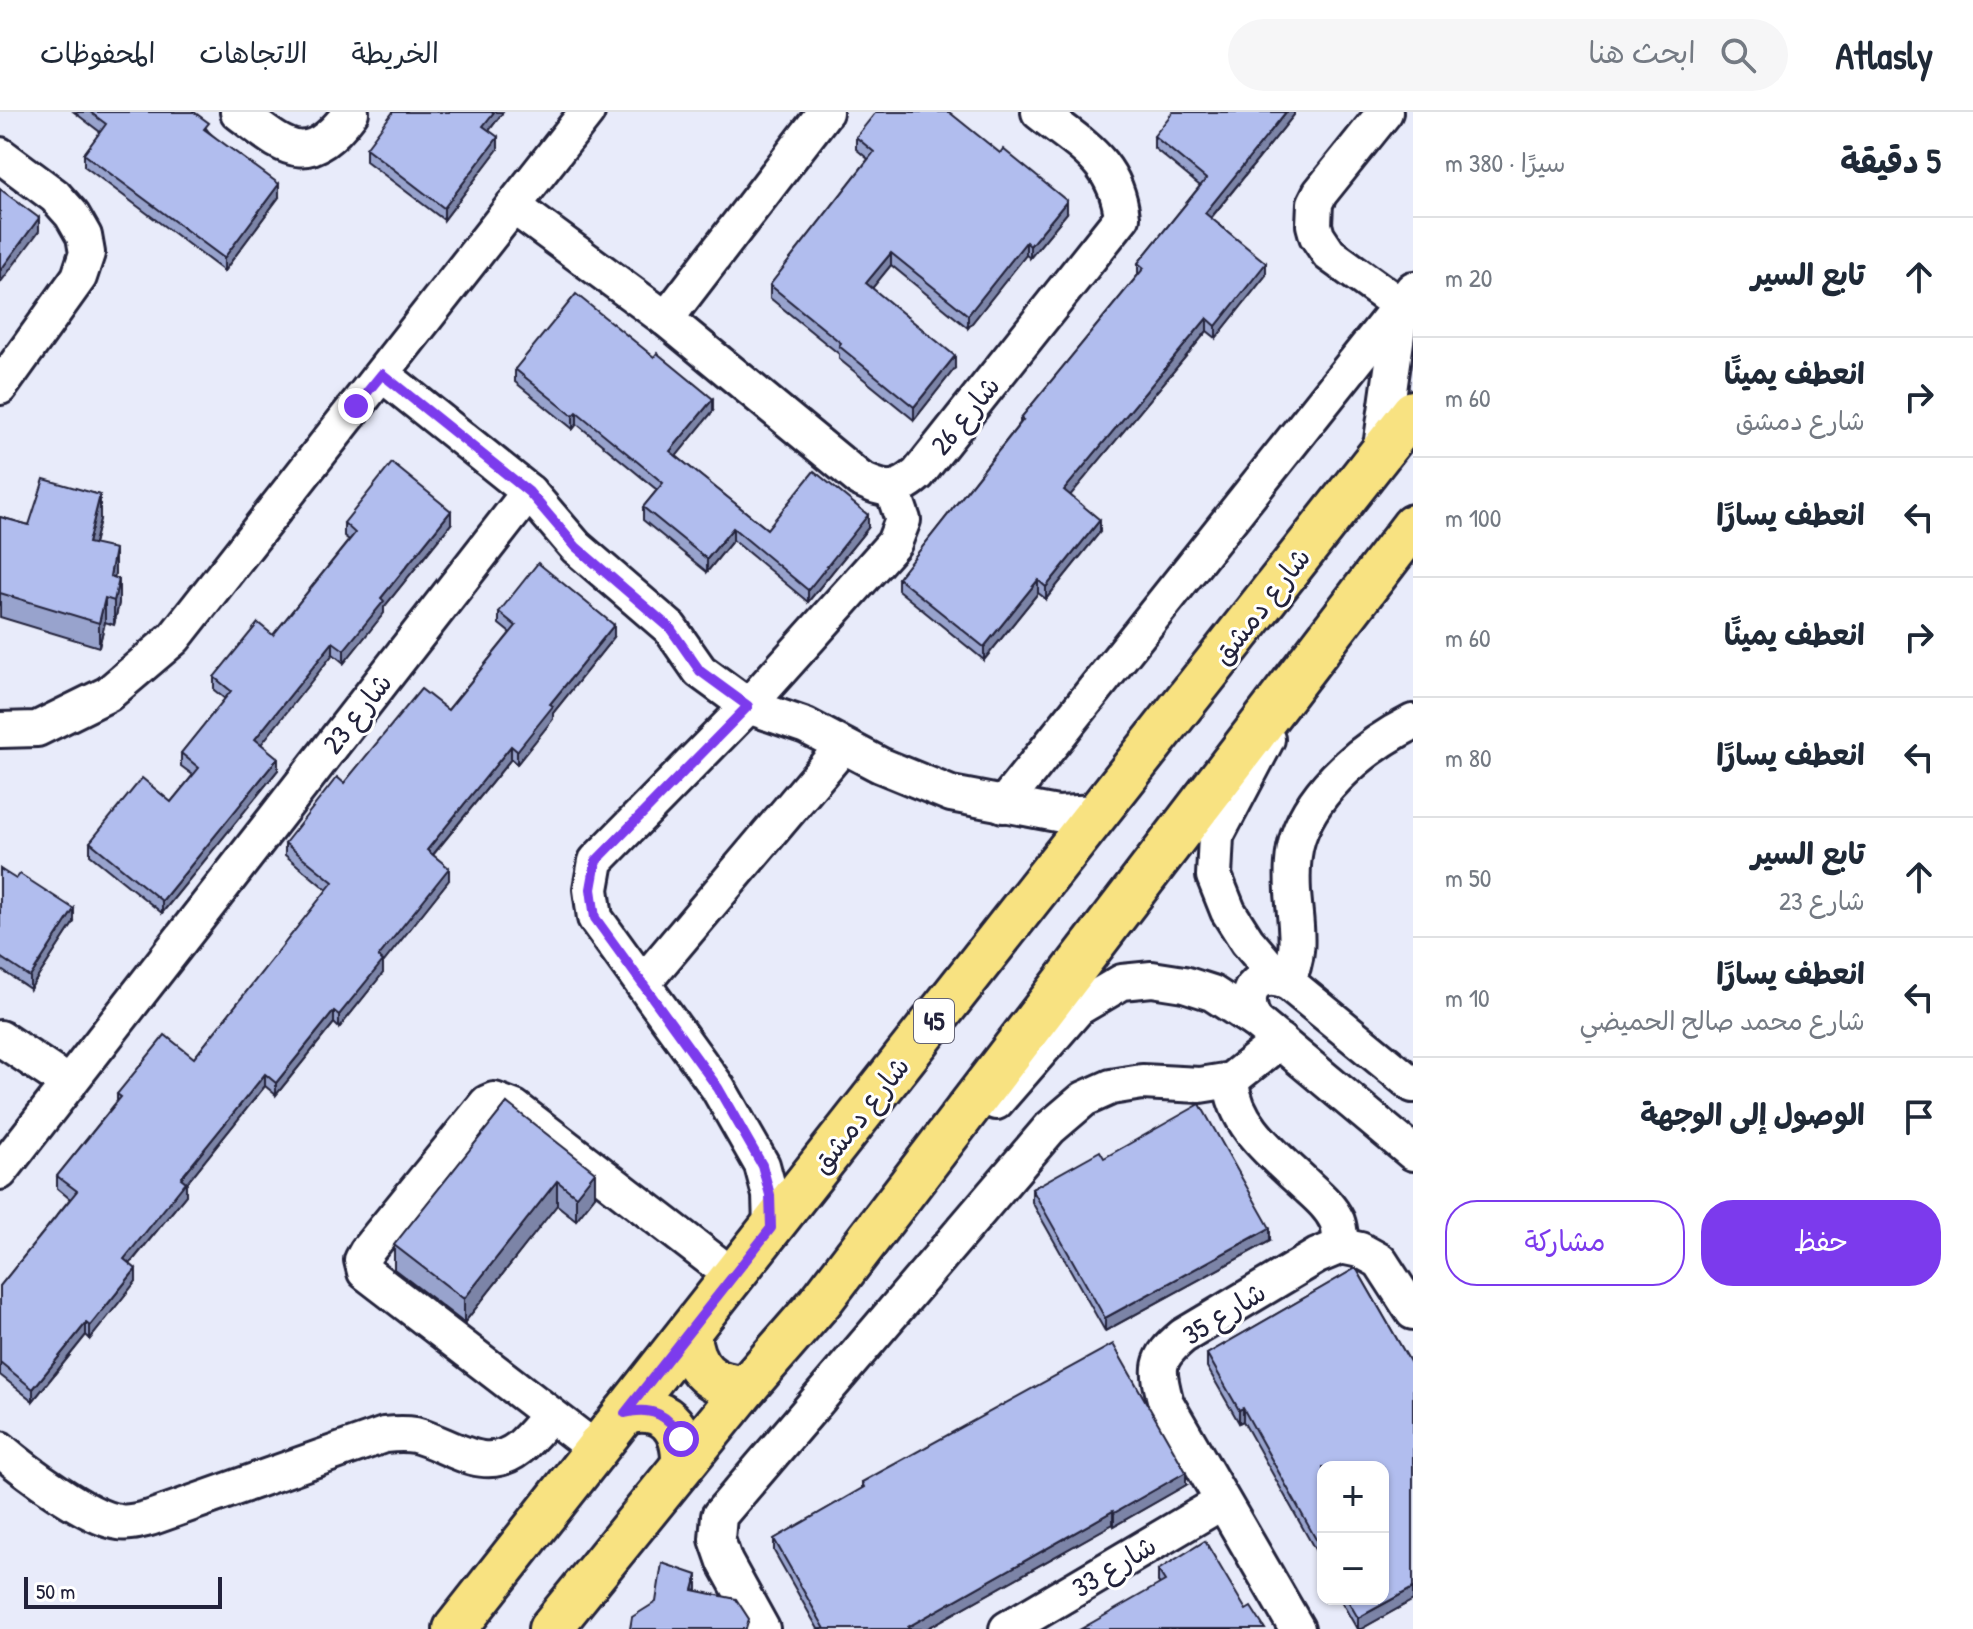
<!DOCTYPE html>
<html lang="ar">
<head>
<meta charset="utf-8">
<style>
	body { margin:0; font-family:"Patrick Hand","Playpen Sans Arabic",sans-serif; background:#f6f6f7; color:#1f2937; direction:rtl }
	.controls { position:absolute; right:24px; bottom:24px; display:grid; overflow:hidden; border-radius:16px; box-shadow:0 2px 6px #0004 }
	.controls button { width:72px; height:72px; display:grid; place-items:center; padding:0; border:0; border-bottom:2px solid #e0e1e3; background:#fff; color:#1f2937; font:40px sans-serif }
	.scale { position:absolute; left:24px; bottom:20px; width:198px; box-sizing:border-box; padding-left:8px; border:4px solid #22223b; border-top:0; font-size:22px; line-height:28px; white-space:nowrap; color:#22223b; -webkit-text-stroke:6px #fff; paint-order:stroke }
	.stop { position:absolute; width:24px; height:24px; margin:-18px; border:6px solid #7c3aed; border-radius:50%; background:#fff }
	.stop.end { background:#7c3aed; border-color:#fff; box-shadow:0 2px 8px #0008 }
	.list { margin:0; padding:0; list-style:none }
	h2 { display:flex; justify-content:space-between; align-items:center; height:104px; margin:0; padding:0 32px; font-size:34px }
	h2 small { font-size:26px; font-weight:400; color:#747a83 }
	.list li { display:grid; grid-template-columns:52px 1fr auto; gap:24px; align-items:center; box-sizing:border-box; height:120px; padding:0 32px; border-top:2px solid #e0e1e3 }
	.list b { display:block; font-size:30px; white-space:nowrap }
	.list p { margin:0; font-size:26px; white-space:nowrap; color:#747a83 }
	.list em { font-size:26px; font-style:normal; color:#747a83 }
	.actions { display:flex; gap:16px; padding:24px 32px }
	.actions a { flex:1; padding:18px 0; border:2px solid #7c3aed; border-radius:32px; text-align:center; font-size:28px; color:#7c3aed }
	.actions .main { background:#7c3aed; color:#fff }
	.icon { flex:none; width:44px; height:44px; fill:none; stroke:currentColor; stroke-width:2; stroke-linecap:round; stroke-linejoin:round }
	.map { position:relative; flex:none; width:1413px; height:1517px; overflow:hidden; direction:ltr }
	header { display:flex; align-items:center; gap:48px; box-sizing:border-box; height:112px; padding:0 40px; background:#fff; border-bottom:2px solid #e0e1e3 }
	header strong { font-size:38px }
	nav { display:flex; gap:44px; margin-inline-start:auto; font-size:28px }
	.search { width:560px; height:72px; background:#f6f6f7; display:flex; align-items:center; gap:20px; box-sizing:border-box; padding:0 28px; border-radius:44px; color:#747a83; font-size:30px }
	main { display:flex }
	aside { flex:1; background:#fff }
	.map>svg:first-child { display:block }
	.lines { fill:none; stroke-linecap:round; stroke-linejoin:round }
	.minor-casing { stroke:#22223b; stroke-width:40 }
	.major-casing { stroke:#22223b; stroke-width:48 }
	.minor { stroke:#fff; stroke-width:34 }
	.major { stroke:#f8e281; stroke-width:42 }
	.wall { fill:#98a3cd; stroke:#22223b; stroke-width:2 }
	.shaded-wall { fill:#7c84a7; stroke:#22223b; stroke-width:2 }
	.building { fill:#b1bdee; stroke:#22223b; stroke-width:2 }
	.route { stroke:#7c3aed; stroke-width:10 }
	.labels { text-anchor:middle; stroke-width:6; stroke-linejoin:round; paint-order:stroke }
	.shield { fill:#fff; stroke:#646476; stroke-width:2 }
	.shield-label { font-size:26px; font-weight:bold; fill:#22223b }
	.street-label { font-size:28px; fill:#22223b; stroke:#fff }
</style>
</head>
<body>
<header>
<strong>Atlasly</strong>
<div class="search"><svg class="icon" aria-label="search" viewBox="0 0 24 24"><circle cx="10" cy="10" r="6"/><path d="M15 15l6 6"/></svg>ابحث هنا</div>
<nav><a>الخريطة</a><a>الاتجاهات</a><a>المحفوظات</a></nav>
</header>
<main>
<aside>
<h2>5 دقيقة<small>سيرًا · 380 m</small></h2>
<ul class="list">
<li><svg class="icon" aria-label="ahead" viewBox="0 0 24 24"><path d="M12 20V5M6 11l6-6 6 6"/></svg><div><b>تابع السير</b></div><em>20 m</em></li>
<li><svg class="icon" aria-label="right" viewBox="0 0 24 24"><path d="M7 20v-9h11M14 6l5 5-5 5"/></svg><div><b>انعطف يمينًا</b><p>شارع دمشق</p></div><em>60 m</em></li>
<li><svg class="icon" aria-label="left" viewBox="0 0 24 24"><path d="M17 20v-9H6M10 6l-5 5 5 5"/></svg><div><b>انعطف يسارًا</b></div><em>100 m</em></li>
<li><svg class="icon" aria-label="right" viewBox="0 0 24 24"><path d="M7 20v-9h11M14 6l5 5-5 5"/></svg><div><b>انعطف يمينًا</b></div><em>60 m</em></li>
<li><svg class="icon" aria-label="left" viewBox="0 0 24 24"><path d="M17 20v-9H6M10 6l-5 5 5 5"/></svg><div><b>انعطف يسارًا</b></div><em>80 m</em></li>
<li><svg class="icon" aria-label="ahead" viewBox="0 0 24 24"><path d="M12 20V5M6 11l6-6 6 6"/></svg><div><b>تابع السير</b><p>شارع 23</p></div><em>50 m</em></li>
<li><svg class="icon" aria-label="left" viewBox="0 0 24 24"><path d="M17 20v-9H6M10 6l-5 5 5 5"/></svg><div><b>انعطف يسارًا</b><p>شارع محمد صالح الحميضي</p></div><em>10 m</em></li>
<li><svg class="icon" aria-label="arrive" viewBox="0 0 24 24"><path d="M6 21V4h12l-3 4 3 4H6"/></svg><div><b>الوصول إلى الوجهة</b></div></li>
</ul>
<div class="actions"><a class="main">حفظ</a><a>مشاركة</a></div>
</aside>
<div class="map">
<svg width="1413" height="1517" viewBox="0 0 1413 1517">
	<rect width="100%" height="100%" fill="#e8ebfa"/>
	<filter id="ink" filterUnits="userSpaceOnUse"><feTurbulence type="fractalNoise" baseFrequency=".0125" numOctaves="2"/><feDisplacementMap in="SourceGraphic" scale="16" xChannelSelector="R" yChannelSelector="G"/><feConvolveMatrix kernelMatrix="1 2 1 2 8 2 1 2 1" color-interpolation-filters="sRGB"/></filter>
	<g filter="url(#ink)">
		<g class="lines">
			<defs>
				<g id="minor">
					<path d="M 238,0 C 286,36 306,60 351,0"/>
					<polyline points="0,43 55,84 72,103 84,124 87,141 79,165 0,275"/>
					<path d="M 513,94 L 666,207 L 860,367 C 885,379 896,381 918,362 L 1122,105 C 1116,49 1080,33 1039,0"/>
					<polyline points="666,207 825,0"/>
					<polyline points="1380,342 1401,194 1329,142 1317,124 1314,113 1315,91 1320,81 1385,0"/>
					<polyline points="529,380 576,435 670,516 700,559 748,594 806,614 880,653 951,682 1057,702 1099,700"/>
					<polyline points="0,618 37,617 108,582 174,526 587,0"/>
					<polyline points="1267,627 1216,724 1214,764 1228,799 1247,829 1269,855 1413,973"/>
					<polyline points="1003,693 1413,177"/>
					<polyline points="643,871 843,634"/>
					<path d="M 1255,909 C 1239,882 1256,858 1286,870 C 1303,842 1295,811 1293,780 C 1292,761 1292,743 1298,725 C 1315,675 1367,633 1413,610"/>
					<polyline points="0,926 69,972"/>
					<path d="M 1231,968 C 1234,1015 1277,1045 1309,1076 C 1320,1086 1331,1096 1337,1109 C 1340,1117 1340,1126 1341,1134"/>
					<polyline points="996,990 1078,896 1122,870 1152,867 1184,872 1212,881 1255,909 1413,1041"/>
					<polyline points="0,1060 529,380 382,262"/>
					<polyline points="771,1116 770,1083 762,1053 718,976 595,806 591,777 596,749 748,594 894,431 903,408 892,376"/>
					<path d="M 0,1337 C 23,1357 89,1407 119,1410 C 129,1412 141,1408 150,1406 L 384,1323 C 394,1322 404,1321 415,1323 C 450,1332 484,1364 519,1336 C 530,1327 540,1314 549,1304"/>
					<polyline points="598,1339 365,1160 362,1148 367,1139 487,991 494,988 515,996 733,1164"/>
					<polyline points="762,1517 725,1450 717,1427 719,1404 1050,1016 1084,987 1111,975 1142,970 1200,973 1231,968 1280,929"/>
					<polyline points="1007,1517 1222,1390"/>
					<path d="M 1297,1517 L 1166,1291 C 1157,1257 1154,1248 1183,1224 L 1317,1144 L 1341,1134 L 1360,1138 L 1380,1149 L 1413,1200"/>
				</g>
				<g id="major">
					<path d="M 689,1221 C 691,1256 712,1276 747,1274"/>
					<path d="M 625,1301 C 664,1291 684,1315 683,1352"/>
					<polyline points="455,1517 1413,300"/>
					<polyline points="550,1517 747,1274 821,1189 1413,414"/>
				</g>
			</defs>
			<!-- minor casing -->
			<use href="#minor" class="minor-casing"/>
			<!-- major casing -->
			<use href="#major" class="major-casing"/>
			<!-- minor -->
			<use href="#minor" class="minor"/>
			<!-- major -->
			<use href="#major" class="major"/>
		</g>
		<!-- wall -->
		<g class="wall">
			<polygon points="74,0 194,0 209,20 279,85 224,159 84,54 84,42 100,20"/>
			<polygon points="503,0 489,19 498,37 444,108 366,49 366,36"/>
			<polygon points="1294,0 1294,3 1211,106 1266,163 1216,226 1207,219 1070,383 1100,420 1046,487 1038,481 984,548 898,478 898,466 1020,311 1020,307 1138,163 1138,151 1200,74 1154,36 1154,24"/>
			<polygon points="856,25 1067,101 1030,146 1026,143 968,216 891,153 872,176 955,256 914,308 839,247 839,242 770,186 770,173 868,47 856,37"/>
			<polygon points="515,257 713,299 676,344 767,417 868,416 808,490 733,428 707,460 643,408 643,395 657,378 577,312 573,317 515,270"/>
			<polygon points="0,405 29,413 100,407 94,432 115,461 114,465 119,491 114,513 105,510 99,535 0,505"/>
			<polygon points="344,411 451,412 384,495 384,501 344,551 333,542 261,632 278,658 162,801 90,743 90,730 171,690 193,663 181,654 181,641 225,587 214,578 214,565 273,523 349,428 344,424"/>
			<polygon points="499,500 614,525 553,601 553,607 517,652 511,647 433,743 449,768 383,851 383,861 339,916 334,911 276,983 265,974 186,1072 186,1083 130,1152 136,1169 90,1227 86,1223 33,1289 0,1263 0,1174 70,1087 57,1076 57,1064 117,989 117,982 194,946 327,778 285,743 285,731 344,671 448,598 510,521 499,512"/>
			<polygon points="0,757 74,810 30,877 0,857"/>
			<polygon points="507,991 595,1084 576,1108 557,1093 464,1211 394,1157 394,1133"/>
			<polygon points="1104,1046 1270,1129 1105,1219 1032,1090 1032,1077"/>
			<polygon points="1356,1156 1413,1255 1413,1488 1361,1517 1357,1517 1340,1487 1383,1487 1383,1355 1323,1355 1323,1452 1243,1309 1239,1311 1207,1255 1207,1242"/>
			<polygon points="862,1370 1186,1373 1114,1414 1113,1412 926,1517 818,1517 774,1439 774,1427 862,1377"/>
			<polygon points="1158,1458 1246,1498 1160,1472 1158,1470"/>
		</g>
		<!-- shaded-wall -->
		<g class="shaded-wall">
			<polygon points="494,0 503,0 483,26 483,14"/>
			<polygon points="1286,0 1294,0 1294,3 1205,113 1205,101"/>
			<polygon points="498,25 498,37 444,108 444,96"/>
			<polygon points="279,72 279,85 224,159 224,146"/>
			<polygon points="1067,89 1067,101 1030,146 1030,134"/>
			<polygon points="39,106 39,119 0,171 0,159"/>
			<polygon points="1026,130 1026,143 968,216 968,203"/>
			<polygon points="891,141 891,153 866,184 866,171"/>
			<polygon points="1266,151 1266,163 1216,226 1216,214"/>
			<polygon points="1207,206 1207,219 1064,391 1064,378"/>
			<polygon points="955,244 955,256 914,308 914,295"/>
			<polygon points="713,287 713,299 670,352 670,339"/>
			<polygon points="577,300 577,312 573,317 573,304"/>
			<polygon points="100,383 100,407 88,455 88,431"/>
			<polygon points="451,399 451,412 384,495 384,501 344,551 344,538 381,486"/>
			<polygon points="868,403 868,416 808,490 808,478"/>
			<polygon points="1100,408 1100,420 1046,487 1046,475"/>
			<polygon points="733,416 733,428 707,460 707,447"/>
			<polygon points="115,437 115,461 110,488 110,464"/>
			<polygon points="119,467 119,491 114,513 114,489"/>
			<polygon points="1038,468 1038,481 984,548 984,535"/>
			<polygon points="105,486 105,510 99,535 99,511"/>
			<polygon points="614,513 614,525 553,601 553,607 517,652 517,639 550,592"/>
			<polygon points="333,530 333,542 255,640 255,627"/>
			<polygon points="511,634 511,647 427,750 427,738"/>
			<polygon points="278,646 278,658 162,801 162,789"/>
			<polygon points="449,756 449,768 383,851 383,861 339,916 339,903 378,845"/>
			<polygon points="74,797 74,810 30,877 30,865"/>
			<polygon points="334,899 334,911 276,983 276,971"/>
			<polygon points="265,962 265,974 186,1072 186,1083 124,1159 124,1147 181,1066"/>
			<polygon points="595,1060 595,1084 576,1108 576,1084"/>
			<polygon points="557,1069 557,1093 464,1211 464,1187"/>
			<polygon points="1270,1116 1270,1129 1105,1219 1105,1206"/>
			<polygon points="136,1157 136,1169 90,1227 90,1214"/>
			<polygon points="86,1211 86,1223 33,1289 33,1277"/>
			<polygon points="1243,1296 1243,1309 1239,1311 1239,1298"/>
			<polygon points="1186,1360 1186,1373 1114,1414 1114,1401"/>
			<polygon points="1113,1399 1113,1412 926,1517 908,1517 908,1515"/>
			<polygon points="697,1463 697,1487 693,1478"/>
			<polygon points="1413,1476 1413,1488 1361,1517 1358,1517 1358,1506"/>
		</g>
		<!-- building -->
		<g class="building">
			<polygon points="90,0 194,0 209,11 204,17 279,72 224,146 84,42 106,12"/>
			<polygon points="393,0 494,0 483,14 498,25 444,96 366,36"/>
			<polygon points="876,0 949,0 1000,41 1003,37 1067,89 1030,134 1026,130 968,203 891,141 866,171 955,244 914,295 839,234 841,231 770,173 874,40 856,25"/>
			<polygon points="1173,0 1286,0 1205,101 1266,151 1216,214 1207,206 1064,378 1100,408 1046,475 1038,468 984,535 898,466 1023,308 1020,307 1144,156 1138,151 1206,67 1154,24"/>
			<polygon points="0,77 39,106 0,159"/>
			<polygon points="576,182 654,245 657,241 713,287 670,339 767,417 814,359 868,403 808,478 733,416 707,447 643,395 663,371 577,300 573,304 515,257"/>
			<polygon points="392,351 451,399 381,486 384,489 344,538 333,530 255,627 278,646 162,789 90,730 142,666 171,690 199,656 181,641 231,579 214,565 258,511 273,523 355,421 344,411"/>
			<polygon points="44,367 100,383 88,431 115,437 110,464 119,467 114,489 105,486 99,511 0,481 0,405 29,413"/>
			<polygon points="538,451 614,513 550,592 553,594 517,639 511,634 427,738 449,756 378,845 383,849 339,903 334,899 276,971 265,962 181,1066 186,1070 124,1147 136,1157 90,1214 86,1211 33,1277 0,1250 0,1174 77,1079 57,1064 121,985 117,982 165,923 194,946 333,770 285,731 337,665 344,671 421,577 448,598 516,514 499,500"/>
			<polygon points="0,757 16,767 20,762 74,797 30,865 0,845"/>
			<polygon points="507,991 595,1060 576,1084 557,1069 464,1187 394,1133"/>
			<polygon points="1200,992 1270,1116 1105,1206 1032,1077 1100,1039 1104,1046"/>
			<polygon points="1356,1156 1413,1255 1413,1476 1358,1506 1347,1487 1383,1487 1383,1355 1323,1355 1323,1440 1243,1296 1239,1298 1207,1242"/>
			<polygon points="1113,1232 1186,1360 1114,1401 1113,1399 908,1515 909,1517 825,1517 774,1427 864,1375 862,1370"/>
			<polygon points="1205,1429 1246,1498 1251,1495 1265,1517 1081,1517 1165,1469 1158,1458"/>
			<polygon points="662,1451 697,1463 693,1478 736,1487 749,1507 746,1517 630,1517 632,1505 656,1490"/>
		</g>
	</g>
	<g class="lines" filter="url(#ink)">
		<!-- route -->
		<path class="route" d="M 356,294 L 382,262 L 529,380 L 576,435 L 670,516 L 700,559 L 748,594 L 596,749 L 591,777 L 595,806 L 718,976 L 762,1053 L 770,1083 L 771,1116 L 625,1301 C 651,1294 670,1303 681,1327"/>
	</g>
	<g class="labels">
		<!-- shield labels -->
		<rect class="shield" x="914" y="887" width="40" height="44" rx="6"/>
		<g class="shield-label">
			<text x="934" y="918">45</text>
		</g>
		<!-- street labels -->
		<g class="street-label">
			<text transform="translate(965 303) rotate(-51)" y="10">شارع 26</text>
			<text transform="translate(1261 494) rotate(-52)" y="10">شارع دمشق</text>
			<text transform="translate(357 601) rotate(-52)" y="10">شارع 23</text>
			<text transform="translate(860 1003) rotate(-52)" y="10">شارع دمشق</text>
			<text transform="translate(1224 1201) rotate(-32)" y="10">شارع 35</text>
			<text transform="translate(1114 1454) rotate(-31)" y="10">شارع 33</text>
		</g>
	</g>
</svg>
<div class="controls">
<button>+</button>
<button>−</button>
</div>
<div class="scale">50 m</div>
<div class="stop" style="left:681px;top:1327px"></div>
<div class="stop end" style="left:356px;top:294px"></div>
</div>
</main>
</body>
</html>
